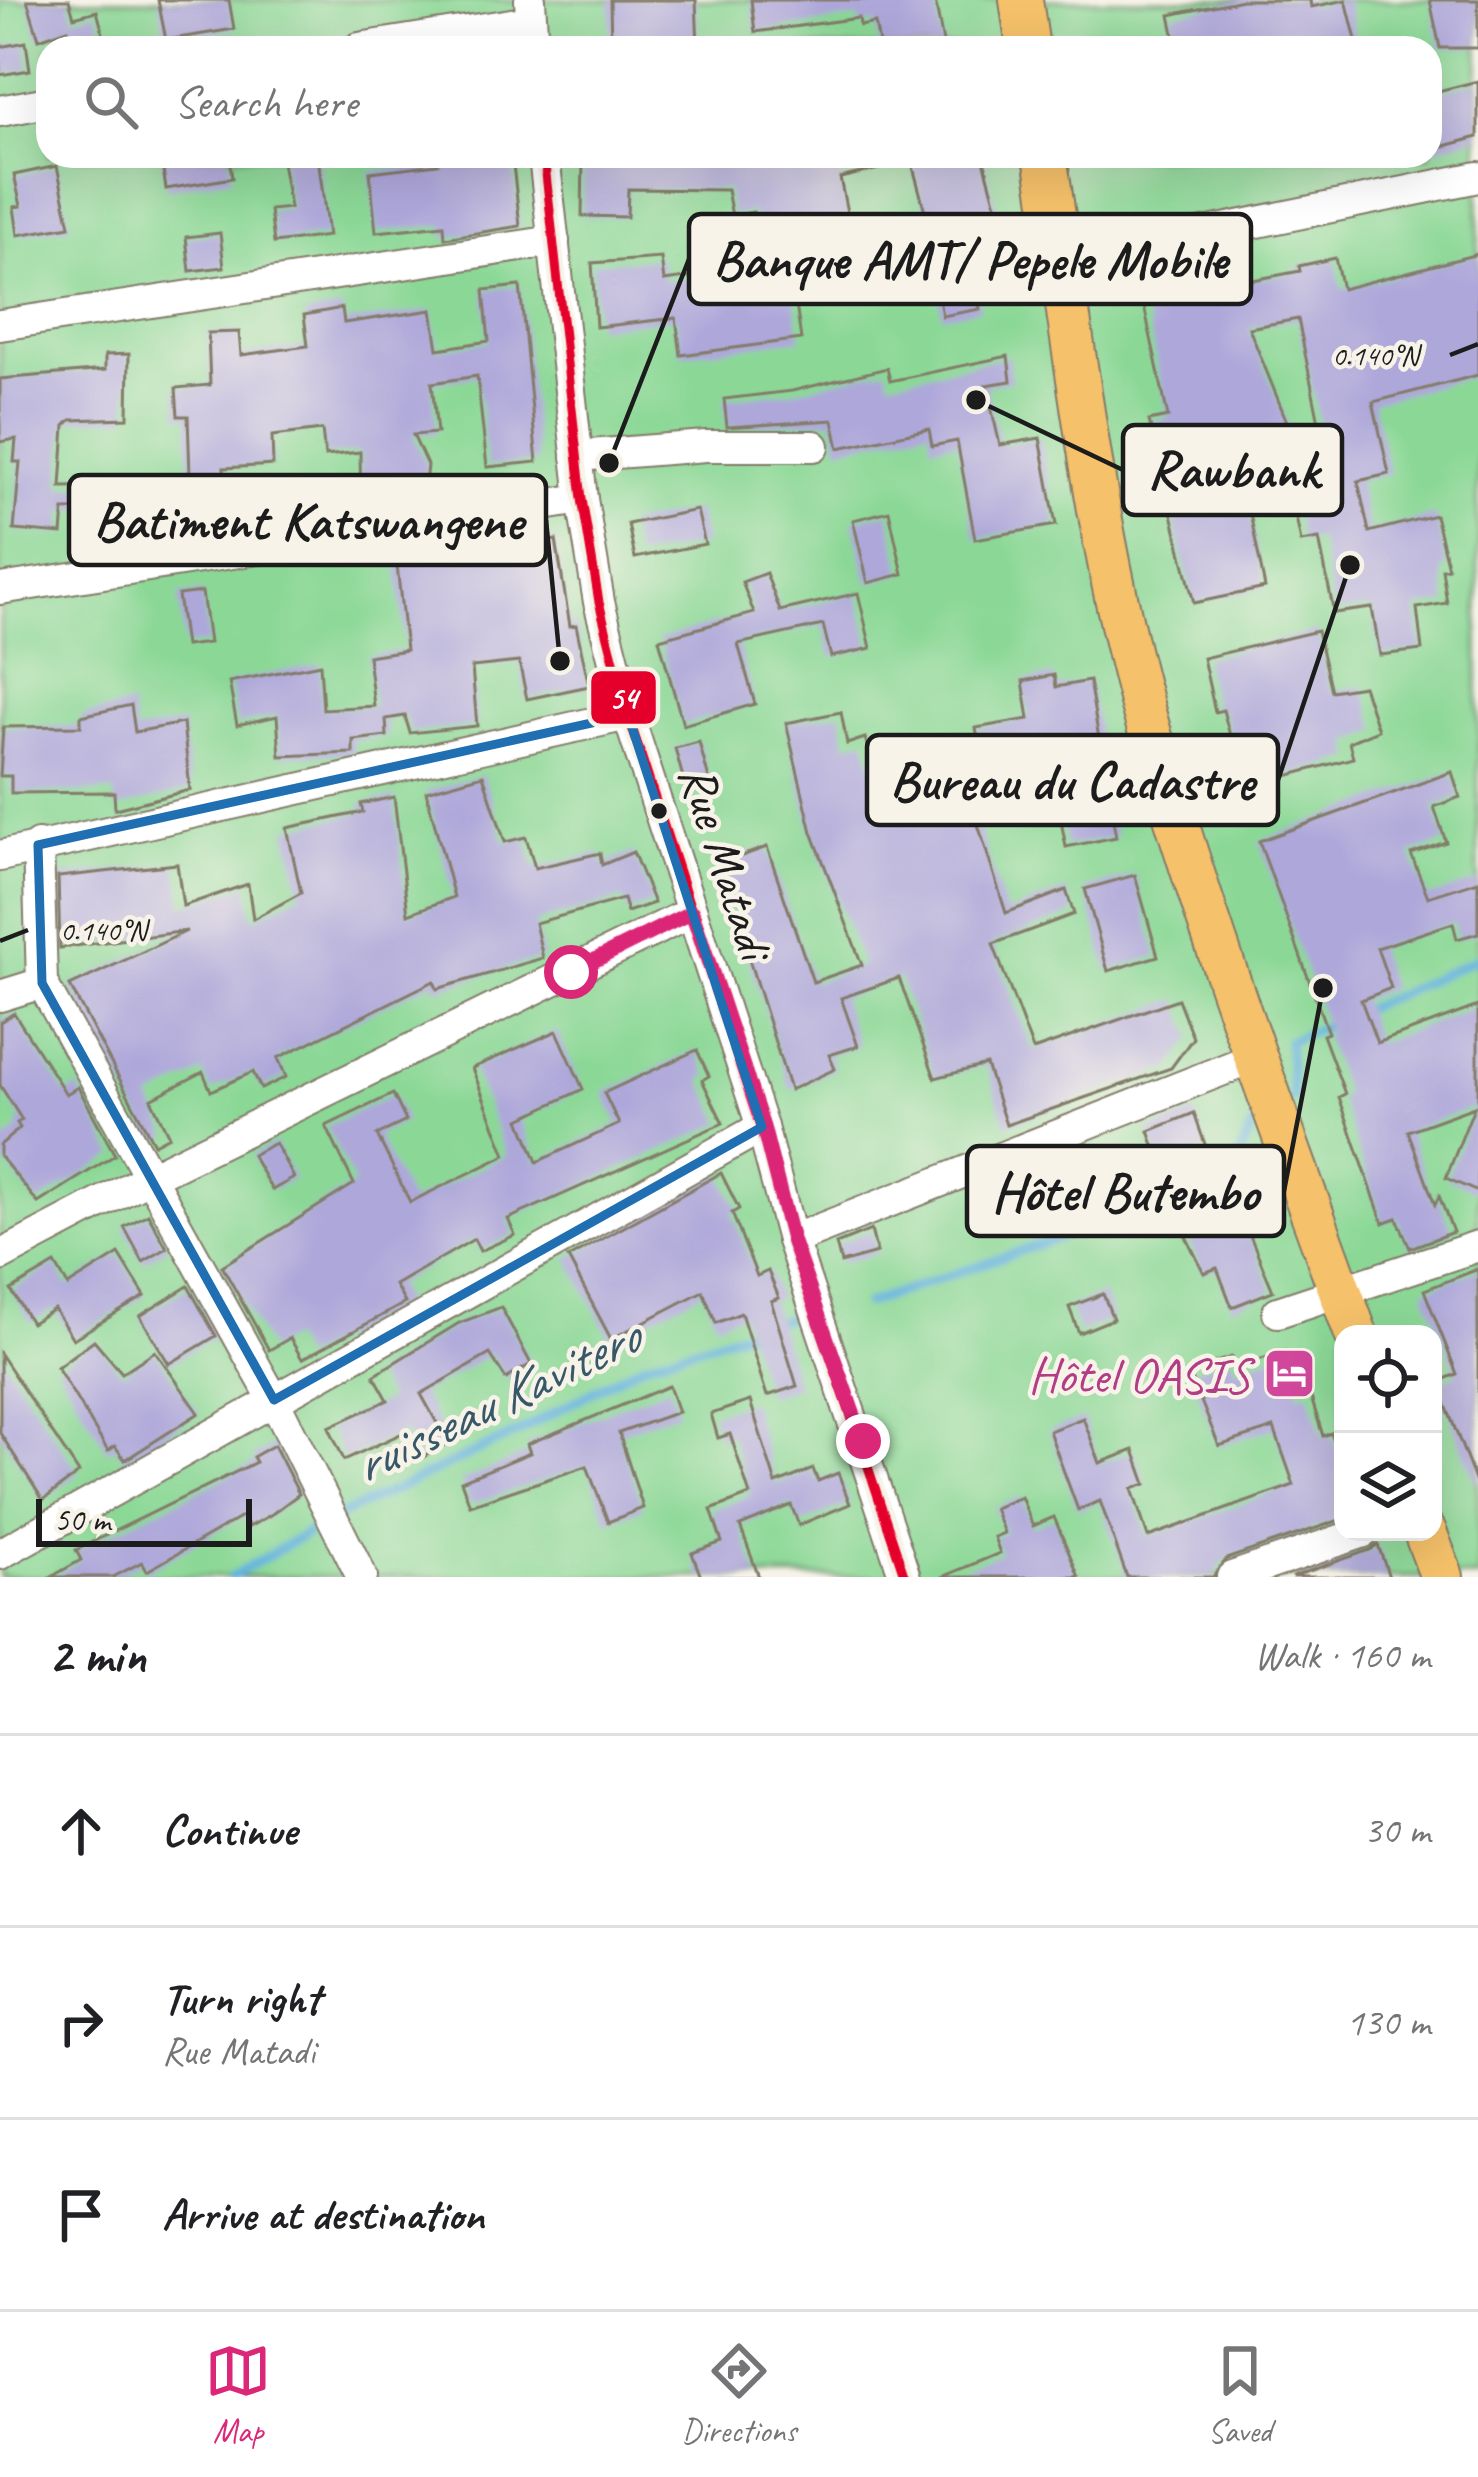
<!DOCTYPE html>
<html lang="en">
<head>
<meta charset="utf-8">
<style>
	body { margin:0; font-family:Caveat,sans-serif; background:#f6f6f6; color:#202124 }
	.controls { position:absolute; right:36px; bottom:36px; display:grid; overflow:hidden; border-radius:24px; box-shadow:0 12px 48px #0002 }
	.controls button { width:108px; height:108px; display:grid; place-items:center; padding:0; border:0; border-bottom:3px solid #e0e0e0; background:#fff; color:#202124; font:60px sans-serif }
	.scale { position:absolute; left:36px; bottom:30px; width:216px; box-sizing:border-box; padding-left:12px; border:6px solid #1c1c1c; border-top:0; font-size:33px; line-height:42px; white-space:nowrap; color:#1c1c1c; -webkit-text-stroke:9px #f7f3e8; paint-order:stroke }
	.stop { position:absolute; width:36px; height:36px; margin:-27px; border:9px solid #db2777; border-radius:50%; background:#fff }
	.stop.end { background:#db2777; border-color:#fff; box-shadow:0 3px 12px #0008 }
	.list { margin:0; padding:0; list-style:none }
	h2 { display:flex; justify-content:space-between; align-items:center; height:156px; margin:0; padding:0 48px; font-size:51px }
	h2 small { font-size:39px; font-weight:400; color:#757577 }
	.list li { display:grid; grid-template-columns:78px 1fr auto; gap:36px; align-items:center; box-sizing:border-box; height:192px; padding:0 48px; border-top:3px solid #e0e0e0 }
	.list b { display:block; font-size:45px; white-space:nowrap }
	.list p { margin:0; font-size:39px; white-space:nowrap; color:#757577 }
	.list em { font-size:39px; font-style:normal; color:#757577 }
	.icon { flex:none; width:66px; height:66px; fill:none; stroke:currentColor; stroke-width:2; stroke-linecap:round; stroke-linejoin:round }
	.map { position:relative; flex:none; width:1478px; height:1577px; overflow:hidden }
	.search { position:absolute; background:#fff; box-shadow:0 12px 48px #0002; left:36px; right:36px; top:36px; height:132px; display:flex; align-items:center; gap:30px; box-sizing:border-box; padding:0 42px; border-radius:36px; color:#757577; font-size:45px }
	.sheet { height:732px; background:#fff }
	nav { display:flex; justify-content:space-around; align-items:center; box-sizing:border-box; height:168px; border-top:3px solid #e0e0e0; background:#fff; font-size:33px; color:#757577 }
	nav a { display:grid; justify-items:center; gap:6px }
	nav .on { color:#db2777 }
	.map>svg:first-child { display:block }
	.green { fill:#8bd896; stroke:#547a59; stroke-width:3; fill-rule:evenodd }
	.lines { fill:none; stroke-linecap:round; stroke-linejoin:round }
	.stream { stroke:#61b2dc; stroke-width:9 }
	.building { fill:#aea7da; fill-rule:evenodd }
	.minor-casing { stroke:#847c6b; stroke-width:34 }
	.highway-casing { stroke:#847c6b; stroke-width:46 }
	.minor { stroke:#fff; stroke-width:30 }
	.highway { stroke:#f5c16b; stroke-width:42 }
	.bus-1-casing { stroke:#f7f3e8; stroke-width:18 }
	.bus-1 { stroke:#e4002b; stroke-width:9 }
	.route { stroke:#db2777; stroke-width:15 }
	.marked { fill:none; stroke:#1f6fb2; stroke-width:9; stroke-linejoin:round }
	.ticks { fill:none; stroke:#1c1c1c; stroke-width:4.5 }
	.bus-dot { fill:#1c1c1c; stroke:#f7f3e8; stroke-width:4.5 }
	.labels { text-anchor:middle; stroke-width:9; stroke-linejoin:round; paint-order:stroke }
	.street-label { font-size:51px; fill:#1c1c1c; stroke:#f7f3e8 }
	.hotel-label { font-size:51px; fill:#b23c85; stroke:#f7f3e8; text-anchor:end }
	.water-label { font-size:54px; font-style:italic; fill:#385869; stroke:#f7f3e8 }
	.ticks-label { font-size:30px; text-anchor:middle; fill:#1c1c1c; stroke:#f7f3e8; stroke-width:9; stroke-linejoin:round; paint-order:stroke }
	.leader { fill:none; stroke:#1c1c1c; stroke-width:4.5 }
	.callout-dot { fill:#1c1c1c; stroke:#f7f3e8; stroke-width:4.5 }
	.callout { fill:#f7f3e8; stroke:#1c1c1c; stroke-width:4.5 }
	.callout-label { font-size:54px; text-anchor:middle; font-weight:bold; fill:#1c1c1c }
	.line-badge { stroke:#f7f3e8; stroke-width:4.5 }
	.badge-label { font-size:33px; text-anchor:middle; font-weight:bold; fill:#fff }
</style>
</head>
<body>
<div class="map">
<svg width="1478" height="1577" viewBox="0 0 1478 1577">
	<rect width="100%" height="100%" fill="#f7f3e8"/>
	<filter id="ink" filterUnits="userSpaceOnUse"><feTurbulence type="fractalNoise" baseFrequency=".00833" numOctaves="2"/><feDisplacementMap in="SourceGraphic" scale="24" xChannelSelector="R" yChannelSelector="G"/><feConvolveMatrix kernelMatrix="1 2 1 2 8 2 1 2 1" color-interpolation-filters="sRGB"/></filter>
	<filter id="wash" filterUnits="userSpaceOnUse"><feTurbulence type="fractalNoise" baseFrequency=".004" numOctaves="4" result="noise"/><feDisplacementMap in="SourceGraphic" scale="48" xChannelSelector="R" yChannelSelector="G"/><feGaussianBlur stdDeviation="2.7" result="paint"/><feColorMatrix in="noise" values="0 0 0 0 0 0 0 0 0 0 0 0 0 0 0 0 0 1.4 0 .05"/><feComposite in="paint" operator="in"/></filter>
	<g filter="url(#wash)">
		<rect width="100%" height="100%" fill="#ecddba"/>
		<!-- green -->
		<path class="green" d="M 0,0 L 1478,0 L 1478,1577 L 0,1577 ZM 48,48 L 1430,48 L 1430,156 L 48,156 ZM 1343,1334 L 1433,1334 L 1433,1532 L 1343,1532 Z"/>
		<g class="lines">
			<!-- stream -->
			<g class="stream">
				<polyline points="1356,1013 1478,958"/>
				<polyline points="1293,1099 1288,1041 1335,1022"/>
				<polyline points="866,1304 1229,1179 1258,1115"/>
				<polyline points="231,1577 328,1521 517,1433 644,1363 803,1313"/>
			</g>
		</g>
		<g id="blocks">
			<!-- building -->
			<g class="building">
				<polygon points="27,0 69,0 74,17 97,11 107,48 73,48 68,29 39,39"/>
				<polygon points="158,0 229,0 234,29 166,40"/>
				<polygon points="610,0 696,0 698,48 611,48"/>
				<polygon points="751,0 935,0 944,48 880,48 875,23 860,26 859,18 755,32"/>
				<polygon points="1242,0 1310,0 1311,7 1346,0 1358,48 1177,48 1170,15"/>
				<polygon points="1430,0 1478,0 1478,48 1440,48"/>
				<polygon points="26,42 30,70 0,75 0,47"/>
				<polygon points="1478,81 1478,137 1430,150 1430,93"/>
				<polygon points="161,156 229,156 232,178 166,189"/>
				<polygon points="281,156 318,156 328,236 274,243 270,210 290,208"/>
				<polygon points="437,156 512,156 520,226 445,238 444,225 376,232 370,172 438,164"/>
				<polygon points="732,156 895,156 896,165 840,178 852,237 788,250 801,339 681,355 676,318 596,327 592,263 661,258 664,281 760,268 758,250 778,248 778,220 754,220 753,212 732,216 727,190 628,189 627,217 582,216 583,158 733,161"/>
				<polygon points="910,156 983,156 999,216 966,225 980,309 942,316 933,263 939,263"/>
				<polygon points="57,166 70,226 18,235 14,207 21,206 14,175"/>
				<polygon points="220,233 224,267 190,271 186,237"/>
				<path d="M 1478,254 L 1478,375 L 1373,402 L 1389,474 L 1358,481 L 1369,532 L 1435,515 L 1448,568 L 1442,569 L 1447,603 L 1417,608 L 1422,650 L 1380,655 L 1372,608 L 1334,613 L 1319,539 L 1301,542 L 1288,478 L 1245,488 L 1265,588 L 1194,603 L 1149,421 L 1168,417 L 1143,301 L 1300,271 L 1299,266 L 1335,258 L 1342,289 ZM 1298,319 L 1334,496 L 1319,501 L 1249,328 Z"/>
				<polygon points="520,286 537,462 487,467 477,376 432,383 437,433 413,435 427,465 424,495 404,507 361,511 360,452 325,456 322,430 272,436 273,465 224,468 227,501 182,505 180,476 190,475 188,416 178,416 176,388 210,385 208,333 239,332 241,355 308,346 304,315 342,308 344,323 432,310 438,349 489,341 484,290"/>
				<polygon points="129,354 128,418 71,420 65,426 61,487 140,486 140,509 64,510 62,534 14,530 20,462 14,462 16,439 0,442 0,379 105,370 105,355"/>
				<polygon points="1008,356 1011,381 986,385 1000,445 1040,438 1056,525 975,539 957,441 932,446 929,429 839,448 833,420 727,427 724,399 792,391 887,368 890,381"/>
				<polygon points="697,510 705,544 635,558 628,524"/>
				<polygon points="889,511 903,574 868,583 853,520"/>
				<polygon points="556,540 570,626 576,625 589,686 527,699 519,662 472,667 477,726 410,733 405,716 386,719 387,736 353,740 353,753 280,756 277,716 237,725 229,682 320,664 323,709 374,706 368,656 406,650 396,556 421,553 422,559"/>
				<polygon points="766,573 780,611 858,593 871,648 831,657 823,625 738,644 755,704 683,725 659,639 754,613 742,582"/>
				<polygon points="202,592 209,643 185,646 178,595"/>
				<polygon points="1317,631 1331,691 1363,686 1378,730 1349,742 1353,758 1279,778 1283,792 1248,801 1223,710 1215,712 1203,658"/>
				<polygon points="1054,675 1056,687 1089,681 1116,837 1066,847 1057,800 975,815 1006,913 1066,890 1074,914 993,944 1033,1050 1178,999 1193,1038 1171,1068 1006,1125 986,1065 935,1078 899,978 841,998 858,1046 829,1055 835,1069 790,1090 719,864 767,847 813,982 862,965 812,832 786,723 841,712 847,744 865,738 885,807 890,808 985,781 976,728 1029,719 1023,681"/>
				<polygon points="131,705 135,732 183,723 190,790 115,809 114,792 11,793 11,776 0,776 3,727 81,726 81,716"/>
				<polygon points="699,742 710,783 686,789 675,748"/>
				<polygon points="1452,772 1460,797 1434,807 1446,842 1411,854 1428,897 1478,881 1478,933 1457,939 1453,923 1377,948 1391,988 1361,1000 1377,1043 1478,1006 1478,1192 1446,1178 1474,1107 1408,1131 1435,1205 1439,1196 1453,1232 1410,1248 1397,1218 1383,1223 1339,1097 1345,1094 1323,1035 1328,1033 1259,841"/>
				<polygon points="483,775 505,842 526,837 535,868 600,853 602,865 633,852 654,903 627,912 623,899 535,923 543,958 437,989 434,981 278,1058 286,1077 261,1089 253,1072 211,1091 203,1072 151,1099 169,1136 154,1144 70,986 187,931 60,948 58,877 177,864 183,906 248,884 253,919 301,893 287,828 363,812 361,804 394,797 408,914 454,897 426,791"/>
				<polygon points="1135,875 1158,956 1108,971 1085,889"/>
				<polygon points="14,1013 66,1094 78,1087 115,1155 38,1203 0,1156 0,1145 20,1128 17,1123 22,1120 0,1085 0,1022"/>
				<polygon points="557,1031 583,1089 520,1119 537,1162 619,1124 604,1093 697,1050 709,1076 702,1080 723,1123 508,1219 515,1235 480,1251 474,1239 395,1285 405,1303 302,1359 290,1338 269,1350 222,1266 354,1184 326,1126 393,1094 406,1121 377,1135 410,1202 506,1155 472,1068"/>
				<polygon points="1194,1113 1207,1150 1162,1167 1149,1131"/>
				<polygon points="275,1143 294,1178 272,1190 252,1155"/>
				<polygon points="721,1173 739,1209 732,1213 757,1276 768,1271 779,1298 771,1301 797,1386 767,1396 741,1313 716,1323 703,1291 611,1339 568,1258"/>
				<polygon points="1232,1192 1273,1291 1232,1307 1217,1268 1204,1273 1175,1214"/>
				<polygon points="148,1214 167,1248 143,1262 124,1227"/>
				<polygon points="871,1230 877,1253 841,1263 836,1244"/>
				<polygon points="119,1254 145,1296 73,1339 54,1309 31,1323 11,1290 55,1264 68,1286"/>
				<polygon points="1478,1269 1478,1482 1476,1483 1437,1382 1457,1374 1424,1290"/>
				<polygon points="188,1286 216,1336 169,1364 140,1316"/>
				<polygon points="1103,1294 1113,1319 1079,1333 1069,1307"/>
				<polygon points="501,1307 531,1364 506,1379 490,1354 421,1394 448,1443 420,1459 405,1432 344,1460 329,1427 388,1400 374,1375 459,1323"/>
				<polygon points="94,1340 122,1373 155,1351 199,1413 125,1460 115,1446 108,1451 57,1367"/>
				<polygon points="1285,1351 1300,1394 1309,1391 1323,1436 1331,1433 1343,1467 1343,1519 1226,1559 1213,1577 1127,1577 1100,1501 1078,1510 1049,1431 1083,1418 1100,1463 1134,1450 1146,1484 1132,1489 1148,1537 1294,1485 1274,1428 1219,1446 1189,1371 1232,1357 1235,1368"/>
				<polygon points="0,1354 79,1473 43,1500 0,1433"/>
				<polygon points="669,1386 678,1412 619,1433 643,1508 608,1522 587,1466 470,1505 461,1481 530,1453 527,1444"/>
				<polygon points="750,1401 776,1484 813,1469 818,1481 838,1473 850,1504 799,1525 791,1505 740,1526 759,1577 701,1577 692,1553 722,1542 711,1510 750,1495 730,1434 718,1438 711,1414"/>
				<polygon points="274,1445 299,1494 272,1514 249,1527 243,1516 147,1571 142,1562 113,1577 51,1577 81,1560 76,1550 256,1462 253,1457"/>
				<polygon points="1021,1497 1033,1526 1054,1517 1079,1577 942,1577 1000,1553 994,1537 1004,1533 994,1508"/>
				<polygon points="1378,1545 1389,1577 1292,1577 1370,1550"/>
			</g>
		</g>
	</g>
	<g filter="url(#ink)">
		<use href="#blocks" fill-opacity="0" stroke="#847c6b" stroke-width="3"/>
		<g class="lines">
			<defs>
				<g id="minor">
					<polyline points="530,0 533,48"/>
					<polyline points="359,48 530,21"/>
					<polyline points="0,111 48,102"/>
					<polyline points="544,156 582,499 599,602 628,715 762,1127 792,1240 905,1577"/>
					<polyline points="1062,262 1478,177"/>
					<polyline points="0,325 554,241"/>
					<polyline points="577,456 706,446 814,446"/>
					<polyline points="0,589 582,499"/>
					<polyline points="38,845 42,983 274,1400 362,1577"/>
					<polyline points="0,856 628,715"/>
					<polyline points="0,996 42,983"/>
					<polyline points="792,1240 1256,1057"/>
					<polyline points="0,1256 148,1178 692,912"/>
					<polyline points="1278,1312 1478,1246"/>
					<polyline points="0,1554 762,1127"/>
					<polyline points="1232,1577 1364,1532"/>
				</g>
				<g id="highway">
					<polyline points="1021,0 1028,48"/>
					<path d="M 1045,156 C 1075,347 1095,543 1149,730 C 1208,934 1283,1134 1356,1334"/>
					<polyline points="1425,1532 1442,1577"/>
				</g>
			</defs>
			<!-- minor casing -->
			<use href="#minor" class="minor-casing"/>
			<!-- highway casing -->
			<use href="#highway" class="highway-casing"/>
			<!-- minor -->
			<use href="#minor" class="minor"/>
			<!-- highway -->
			<use href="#highway" class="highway"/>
			<defs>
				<polyline id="bus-1" points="544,156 582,499 599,602 628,715 762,1127 792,1240 905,1577"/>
			</defs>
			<!-- bus-1 casing -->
			<use href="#bus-1" class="bus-1-casing"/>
			<!-- bus-1 -->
			<use href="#bus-1" class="bus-1"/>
		</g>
	</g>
	<g class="lines" filter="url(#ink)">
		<!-- route -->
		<polyline class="route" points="571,972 692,912 763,1127 792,1240 863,1441"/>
	</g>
	<!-- marked area -->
	<path class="marked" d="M 628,715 L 762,1127 L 274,1400 L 42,983 L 38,845 Z"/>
	<!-- ticks -->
	<path class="ticks" d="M 1450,355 L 1478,344M 0,941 L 28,930"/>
	<!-- icons -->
	<defs>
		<symbol id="hotel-square" viewBox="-11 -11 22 22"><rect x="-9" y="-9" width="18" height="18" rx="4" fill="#d1479c" stroke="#f7f3e8"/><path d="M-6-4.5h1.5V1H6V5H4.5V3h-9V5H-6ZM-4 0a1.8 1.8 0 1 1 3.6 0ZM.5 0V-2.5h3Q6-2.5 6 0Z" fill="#fff"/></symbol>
	</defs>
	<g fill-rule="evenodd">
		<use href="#hotel-square" x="1260" y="1344" width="59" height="59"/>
	</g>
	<!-- markers -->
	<circle class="bus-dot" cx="659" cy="811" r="10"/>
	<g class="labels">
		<!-- street labels -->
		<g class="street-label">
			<text transform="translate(727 861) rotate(72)" y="18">Rue Matadi</text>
		</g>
		<!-- hotel labels -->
		<g class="hotel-label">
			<text x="1250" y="1392">Hôtel OASIS</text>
		</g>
		<!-- water labels -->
		<g class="water-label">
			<text transform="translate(495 1400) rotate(-26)" y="19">ruisseau Kavitero</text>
		</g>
	</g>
	<g class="ticks-label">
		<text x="1375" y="365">0.140°N</text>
		<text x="103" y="940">0.140°N</text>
	</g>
	<!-- callouts -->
	<path class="leader" d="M609 463L689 259M976 400L1123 470M560 661L546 520M1350 565L1278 780M1323 988L1284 1191"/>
	<g class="callout-dot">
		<circle cx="609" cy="463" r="12"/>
		<circle cx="976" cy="400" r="12"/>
		<circle cx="560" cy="661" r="12"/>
		<circle cx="1350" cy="565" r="12"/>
		<circle cx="1323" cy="988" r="12"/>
	</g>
	<g class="callout">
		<rect x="689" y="214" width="562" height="90" rx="12"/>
		<rect x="1123" y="425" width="219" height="90" rx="12"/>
		<rect x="69" y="475" width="477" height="90" rx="12"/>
		<rect x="867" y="735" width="411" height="90" rx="12"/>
		<rect x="967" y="1146" width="317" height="90" rx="12"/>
	</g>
	<g class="callout-label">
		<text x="970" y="278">Banque AMT/ Pepele Mobile</text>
		<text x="1233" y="488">Rawbank</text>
		<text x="308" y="539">Batiment Katswangene</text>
		<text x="1072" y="799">Bureau du Cadastre</text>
		<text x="1125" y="1210">Hôtel Butembo</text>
	</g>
	<rect class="line-badge" x="589" y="669" width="69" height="57" rx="12" fill="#e4002b"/>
	<g class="badge-label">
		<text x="623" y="709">54</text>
	</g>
</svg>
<div class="controls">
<button><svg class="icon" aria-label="locate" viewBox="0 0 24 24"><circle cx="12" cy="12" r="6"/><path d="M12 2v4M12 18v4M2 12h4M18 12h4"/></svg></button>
<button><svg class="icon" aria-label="layers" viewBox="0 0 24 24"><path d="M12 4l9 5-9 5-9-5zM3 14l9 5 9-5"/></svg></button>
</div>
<div class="scale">50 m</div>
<div class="stop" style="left:571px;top:972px"></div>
<div class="stop end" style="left:863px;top:1441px"></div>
<div class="search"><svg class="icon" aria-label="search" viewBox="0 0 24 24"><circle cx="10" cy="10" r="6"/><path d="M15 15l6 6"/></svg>Search here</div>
</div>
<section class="sheet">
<h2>2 min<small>Walk · 160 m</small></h2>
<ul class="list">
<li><svg class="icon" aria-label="ahead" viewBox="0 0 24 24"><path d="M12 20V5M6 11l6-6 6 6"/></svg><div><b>Continue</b></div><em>30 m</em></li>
<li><svg class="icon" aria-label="right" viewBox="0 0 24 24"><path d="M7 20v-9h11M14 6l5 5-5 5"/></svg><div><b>Turn right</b><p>Rue Matadi</p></div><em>130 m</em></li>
<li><svg class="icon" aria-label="arrive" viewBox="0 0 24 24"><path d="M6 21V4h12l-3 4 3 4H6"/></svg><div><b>Arrive at destination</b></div></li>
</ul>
</section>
<nav>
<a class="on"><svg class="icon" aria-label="map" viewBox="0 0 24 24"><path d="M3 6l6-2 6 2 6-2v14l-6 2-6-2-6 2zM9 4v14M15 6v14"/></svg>Map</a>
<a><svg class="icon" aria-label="directions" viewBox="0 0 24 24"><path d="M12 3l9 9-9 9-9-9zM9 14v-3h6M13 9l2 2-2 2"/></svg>Directions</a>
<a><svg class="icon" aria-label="saved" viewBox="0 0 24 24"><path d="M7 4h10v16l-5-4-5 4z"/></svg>Saved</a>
</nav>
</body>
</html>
